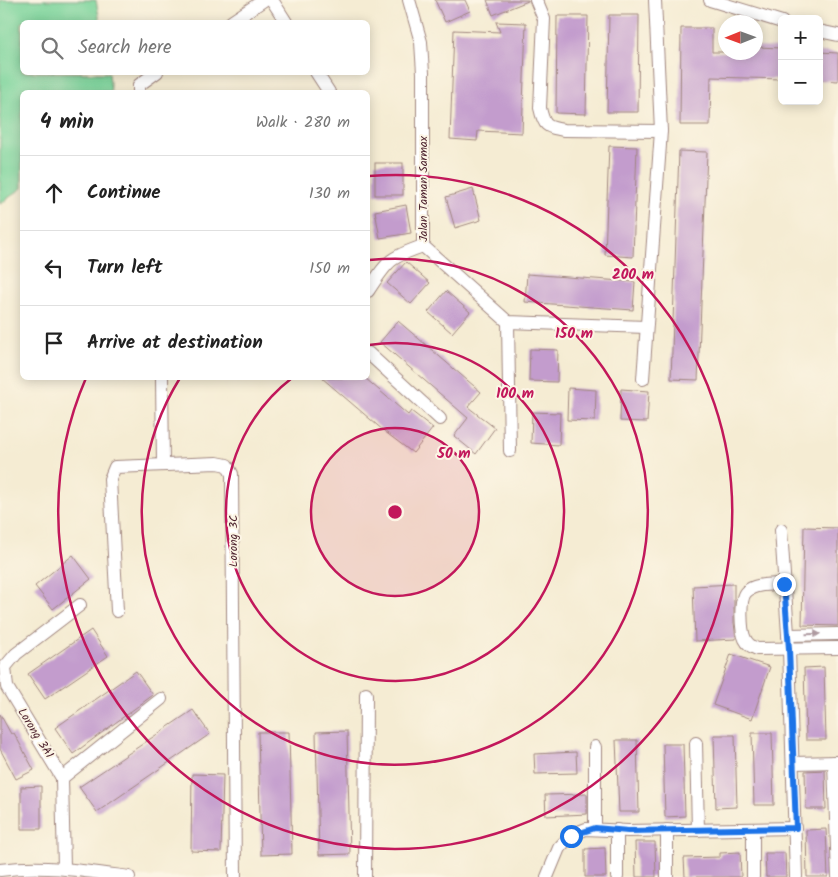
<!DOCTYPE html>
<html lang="en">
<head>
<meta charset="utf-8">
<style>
	body { margin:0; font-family:Kalam,sans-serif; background:#f2f2f2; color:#222 }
	.controls { position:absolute; right:15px; top:15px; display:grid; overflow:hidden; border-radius:8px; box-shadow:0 2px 12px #0003 }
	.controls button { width:45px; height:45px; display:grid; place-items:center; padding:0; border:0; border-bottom:1px solid #e0e0e0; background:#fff; color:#222; font:25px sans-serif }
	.compass { position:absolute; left:718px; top:15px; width:45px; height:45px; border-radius:50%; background:#fff; box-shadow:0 2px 12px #0003; rotate:269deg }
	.stop { position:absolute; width:15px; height:15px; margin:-11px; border:4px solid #1a73e8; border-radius:50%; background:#fff }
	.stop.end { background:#1a73e8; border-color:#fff; box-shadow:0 1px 5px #0008 }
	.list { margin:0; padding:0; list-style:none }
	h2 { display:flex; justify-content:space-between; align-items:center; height:65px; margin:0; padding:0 20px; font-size:21px }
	h2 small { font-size:16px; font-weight:400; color:#767676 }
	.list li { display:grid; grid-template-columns:32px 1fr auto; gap:15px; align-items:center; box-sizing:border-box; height:75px; padding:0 20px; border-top:1px solid #e0e0e0 }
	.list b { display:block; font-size:19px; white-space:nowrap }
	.list em { font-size:16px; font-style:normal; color:#767676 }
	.icon { flex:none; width:28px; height:28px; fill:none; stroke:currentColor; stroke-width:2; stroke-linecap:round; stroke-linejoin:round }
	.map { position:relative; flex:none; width:838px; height:877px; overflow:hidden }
	.search { position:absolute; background:#fff; box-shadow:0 2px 12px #0003; left:20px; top:20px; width:350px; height:55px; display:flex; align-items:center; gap:12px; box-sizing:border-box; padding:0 18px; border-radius:8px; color:#767676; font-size:19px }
	.panel { position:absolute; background:#fff; box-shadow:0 2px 12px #0003; left:20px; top:90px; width:350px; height:290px; border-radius:8px }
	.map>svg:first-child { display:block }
	.green { fill:#7bd49b; stroke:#627a63 }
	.building { fill:#c39ccd }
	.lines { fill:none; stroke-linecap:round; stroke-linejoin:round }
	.minor-casing { stroke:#a0867f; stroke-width:14 }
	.minor { stroke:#fff; stroke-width:12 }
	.oneway { fill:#ae9aa0 }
	.route { stroke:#1a73e8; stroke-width:6 }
	.ring { fill:none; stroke:#c2185b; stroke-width:2.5 }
	.labels { text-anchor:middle; stroke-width:4; stroke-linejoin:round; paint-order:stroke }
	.street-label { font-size:12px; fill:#4a1f2b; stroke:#fcf5e5 }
	.centre { fill:#c2185b; stroke:#fcf5e5; stroke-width:2.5 }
	.ring-label { font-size:15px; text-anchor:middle; font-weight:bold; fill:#c2185b; stroke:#fcf5e5; stroke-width:4; stroke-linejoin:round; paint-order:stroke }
</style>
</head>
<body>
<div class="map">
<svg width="838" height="877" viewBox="0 0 838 877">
	<rect width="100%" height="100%" fill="#fcf5e5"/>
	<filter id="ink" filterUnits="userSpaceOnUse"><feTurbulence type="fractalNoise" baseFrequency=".02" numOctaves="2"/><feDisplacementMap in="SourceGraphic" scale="10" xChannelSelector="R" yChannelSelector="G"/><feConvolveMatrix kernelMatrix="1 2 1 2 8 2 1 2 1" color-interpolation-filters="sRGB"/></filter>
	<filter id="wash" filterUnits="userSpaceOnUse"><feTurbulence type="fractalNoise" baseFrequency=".0096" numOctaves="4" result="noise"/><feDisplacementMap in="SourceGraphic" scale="20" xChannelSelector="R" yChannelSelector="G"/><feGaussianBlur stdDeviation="1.12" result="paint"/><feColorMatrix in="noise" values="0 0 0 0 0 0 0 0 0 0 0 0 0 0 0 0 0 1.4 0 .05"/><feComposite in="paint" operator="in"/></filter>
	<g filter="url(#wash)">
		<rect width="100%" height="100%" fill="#f5ecd3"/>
		<!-- green -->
		<polygon class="green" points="0,0 96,0 100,22 22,22 22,72 109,73 111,92 22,92 22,188 0,204"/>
		<g id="blocks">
			<!-- building -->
			<g class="building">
				<polygon points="435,0 465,0 470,11 445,22"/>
				<polygon points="487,0 528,0 528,1 493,15"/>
				<polygon points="609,15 639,15 638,112 607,112"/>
				<polygon points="557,16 588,16 586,114 556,113"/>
				<polygon points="496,22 526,23 522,133 478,131 477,141 450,139 454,30 500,32"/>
				<polygon points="681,28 712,28 712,52 756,52 756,47 782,48 782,79 711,77 710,125 680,125"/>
				<polygon points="819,52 838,53 838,81 819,80"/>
				<polygon points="609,146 637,147 633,257 605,255"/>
				<polygon points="679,151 707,152 698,380 671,379"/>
				<rect x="375" y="163" width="28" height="32"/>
				<polygon points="473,189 481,220 455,228 446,197"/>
				<polygon points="406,205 411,233 380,238 375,211"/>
				<polygon points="406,262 430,283 411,304 387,283"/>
				<polygon points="527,274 635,282 633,310 525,302"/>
				<polygon points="446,291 470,312 452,333 428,312"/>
				<polygon points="398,321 481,392 468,407 495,428 476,454 454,436 468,418 380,342"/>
				<polygon points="530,349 558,350 557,382 529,381"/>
				<polygon points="322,378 365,378 408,415 411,411 433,428 413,453 384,431"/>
				<polygon points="568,388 596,390 595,421 567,420"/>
				<polygon points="621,389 649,391 647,422 620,421"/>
				<polygon points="532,412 560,413 559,445 531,443"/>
				<polygon points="804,527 838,528 838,626 802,625"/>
				<polygon points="73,555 91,579 53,609 35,586"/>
				<polygon points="734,584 734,623 736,639 695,641 693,586"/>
				<polygon points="91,630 108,656 45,699 28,674"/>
				<polygon points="731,654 770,667 752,719 713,705"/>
				<polygon points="824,667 826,740 806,740 804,668"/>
				<polygon points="136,671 153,695 73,754 55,728"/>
				<polygon points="193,710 210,734 97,812 79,787"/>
				<polygon points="0,714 11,734 14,733 34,770 16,779 0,749"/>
				<polygon points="347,731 350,854 319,855 316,732"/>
				<polygon points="258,732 289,732 292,854 261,855"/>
				<polygon points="752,733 772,733 774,805 754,805"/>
				<polygon points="714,735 735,735 737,807 716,808"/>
				<polygon points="616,740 637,740 639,812 619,812"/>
				<polygon points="663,744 683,744 685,816 665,817"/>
				<polygon points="576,752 577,773 535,774 534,754"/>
				<polygon points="825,770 826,809 806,809 805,771"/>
				<polygon points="192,774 223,775 221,852 191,851"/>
				<polygon points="41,786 41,829 21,829 21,787"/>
				<polygon points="587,794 587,814 546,816 545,795"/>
				<polygon points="826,829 828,877 807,877 806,830"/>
				<polygon points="635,842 655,842 656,877 636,877"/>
				<polygon points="605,848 606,877 585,877 585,849"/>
				<polygon points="740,852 741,877 685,877 684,858 720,857 720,853"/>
				<polygon points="765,853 785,853 786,877 766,877"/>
			</g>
		</g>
	</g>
	<g filter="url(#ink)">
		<use href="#blocks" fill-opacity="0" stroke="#a0867f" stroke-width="1"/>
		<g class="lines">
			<defs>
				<g id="minor">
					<polyline points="272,0 286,22"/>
					<polyline points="409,0 421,42 423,73 423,246 508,322 646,327"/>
					<path d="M 536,0 L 544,19 L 540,108 C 544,126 546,127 564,130 L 661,131"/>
					<polyline points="710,0 782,22"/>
					<polyline points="231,22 264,0"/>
					<polyline points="819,31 838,35"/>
					<polyline points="316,72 329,92"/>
					<polyline points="139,92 139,85 157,72"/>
					<path d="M 368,291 C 388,261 388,258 423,246"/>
					<polyline points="508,322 510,451"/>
					<polyline points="368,353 440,419"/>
					<polyline points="162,378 163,464"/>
					<polyline points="643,379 661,131 655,0"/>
					<polyline points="781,530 789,649 796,877"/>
					<path d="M 784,584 C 772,585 755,583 746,592 C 739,599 741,631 745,639 C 748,645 751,646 757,649 L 838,648"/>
					<polyline points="117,611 110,479 115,467 217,463 227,465 232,474 235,877"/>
					<polyline points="788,635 838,634"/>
					<polyline points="696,743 698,830"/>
					<polyline points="834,762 838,877"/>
					<polyline points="793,763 838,762"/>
					<polyline points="62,778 161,699"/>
					<polyline points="595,828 595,747"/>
					<polyline points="64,868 62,778 7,687 5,667 16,654 80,605"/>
					<path d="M 0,870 C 44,864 86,871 129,877"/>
					<polyline points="365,877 366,694"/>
					<polyline points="547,877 559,848 571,835 586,829 628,831 795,828"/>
					<polyline points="617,877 617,830"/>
					<polyline points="667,877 667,830"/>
					<polyline points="753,877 753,829"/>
				</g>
			</defs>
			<!-- minor casing -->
			<use href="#minor" class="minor-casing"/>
			<!-- minor -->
			<use href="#minor" class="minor"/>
		</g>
		<!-- one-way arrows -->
		<defs><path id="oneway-solid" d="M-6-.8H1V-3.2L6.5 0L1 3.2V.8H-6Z" transform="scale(1.25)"/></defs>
		<use class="oneway" href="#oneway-solid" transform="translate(813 634) rotate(-1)"/>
	</g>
	<g class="lines" filter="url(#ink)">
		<!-- route -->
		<polyline class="route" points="571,836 595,828 628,831 796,828 789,649 784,584"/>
	</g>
	<!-- distance rings -->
	<circle cx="395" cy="512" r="84" fill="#c2185b" fill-opacity=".12"/>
	<g class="ring">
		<circle cx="395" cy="512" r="84"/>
		<path d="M369 345A169 169 0 1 1 292 378"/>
		<path d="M369 260A253 253 0 1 1 180 378"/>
		<path d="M369 176A337 337 0 1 1 86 378"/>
	</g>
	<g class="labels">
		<!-- street labels -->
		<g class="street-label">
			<text transform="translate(423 189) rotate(-90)" y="4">Jalan Taman Sarmax</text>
			<text transform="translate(233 541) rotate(-90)" y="4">Lorong 3C</text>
			<text transform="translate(36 733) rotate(58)" y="4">Lorong 3A1</text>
		</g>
	</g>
	<circle cx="395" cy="512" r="8" class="centre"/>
	<g class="ring-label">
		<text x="633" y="279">200 m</text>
		<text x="574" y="338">150 m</text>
		<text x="515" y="398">100 m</text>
		<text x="454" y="458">50 m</text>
	</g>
</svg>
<div class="controls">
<button>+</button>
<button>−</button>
</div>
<svg class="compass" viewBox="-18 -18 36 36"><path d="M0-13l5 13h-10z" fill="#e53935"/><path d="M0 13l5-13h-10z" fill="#767676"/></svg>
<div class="stop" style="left:571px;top:836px"></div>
<div class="stop end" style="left:784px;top:584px"></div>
<div class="search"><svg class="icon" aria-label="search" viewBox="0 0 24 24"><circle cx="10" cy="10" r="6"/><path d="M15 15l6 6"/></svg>Search here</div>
<section class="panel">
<h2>4 min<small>Walk · 280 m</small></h2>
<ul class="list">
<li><svg class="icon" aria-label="ahead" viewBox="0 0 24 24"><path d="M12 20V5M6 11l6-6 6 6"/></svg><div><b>Continue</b></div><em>130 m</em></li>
<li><svg class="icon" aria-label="left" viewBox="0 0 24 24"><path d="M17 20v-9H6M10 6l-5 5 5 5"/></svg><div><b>Turn left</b></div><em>150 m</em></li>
<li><svg class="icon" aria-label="arrive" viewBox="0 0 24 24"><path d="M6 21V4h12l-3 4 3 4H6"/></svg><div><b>Arrive at destination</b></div></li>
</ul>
</section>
</div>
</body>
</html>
